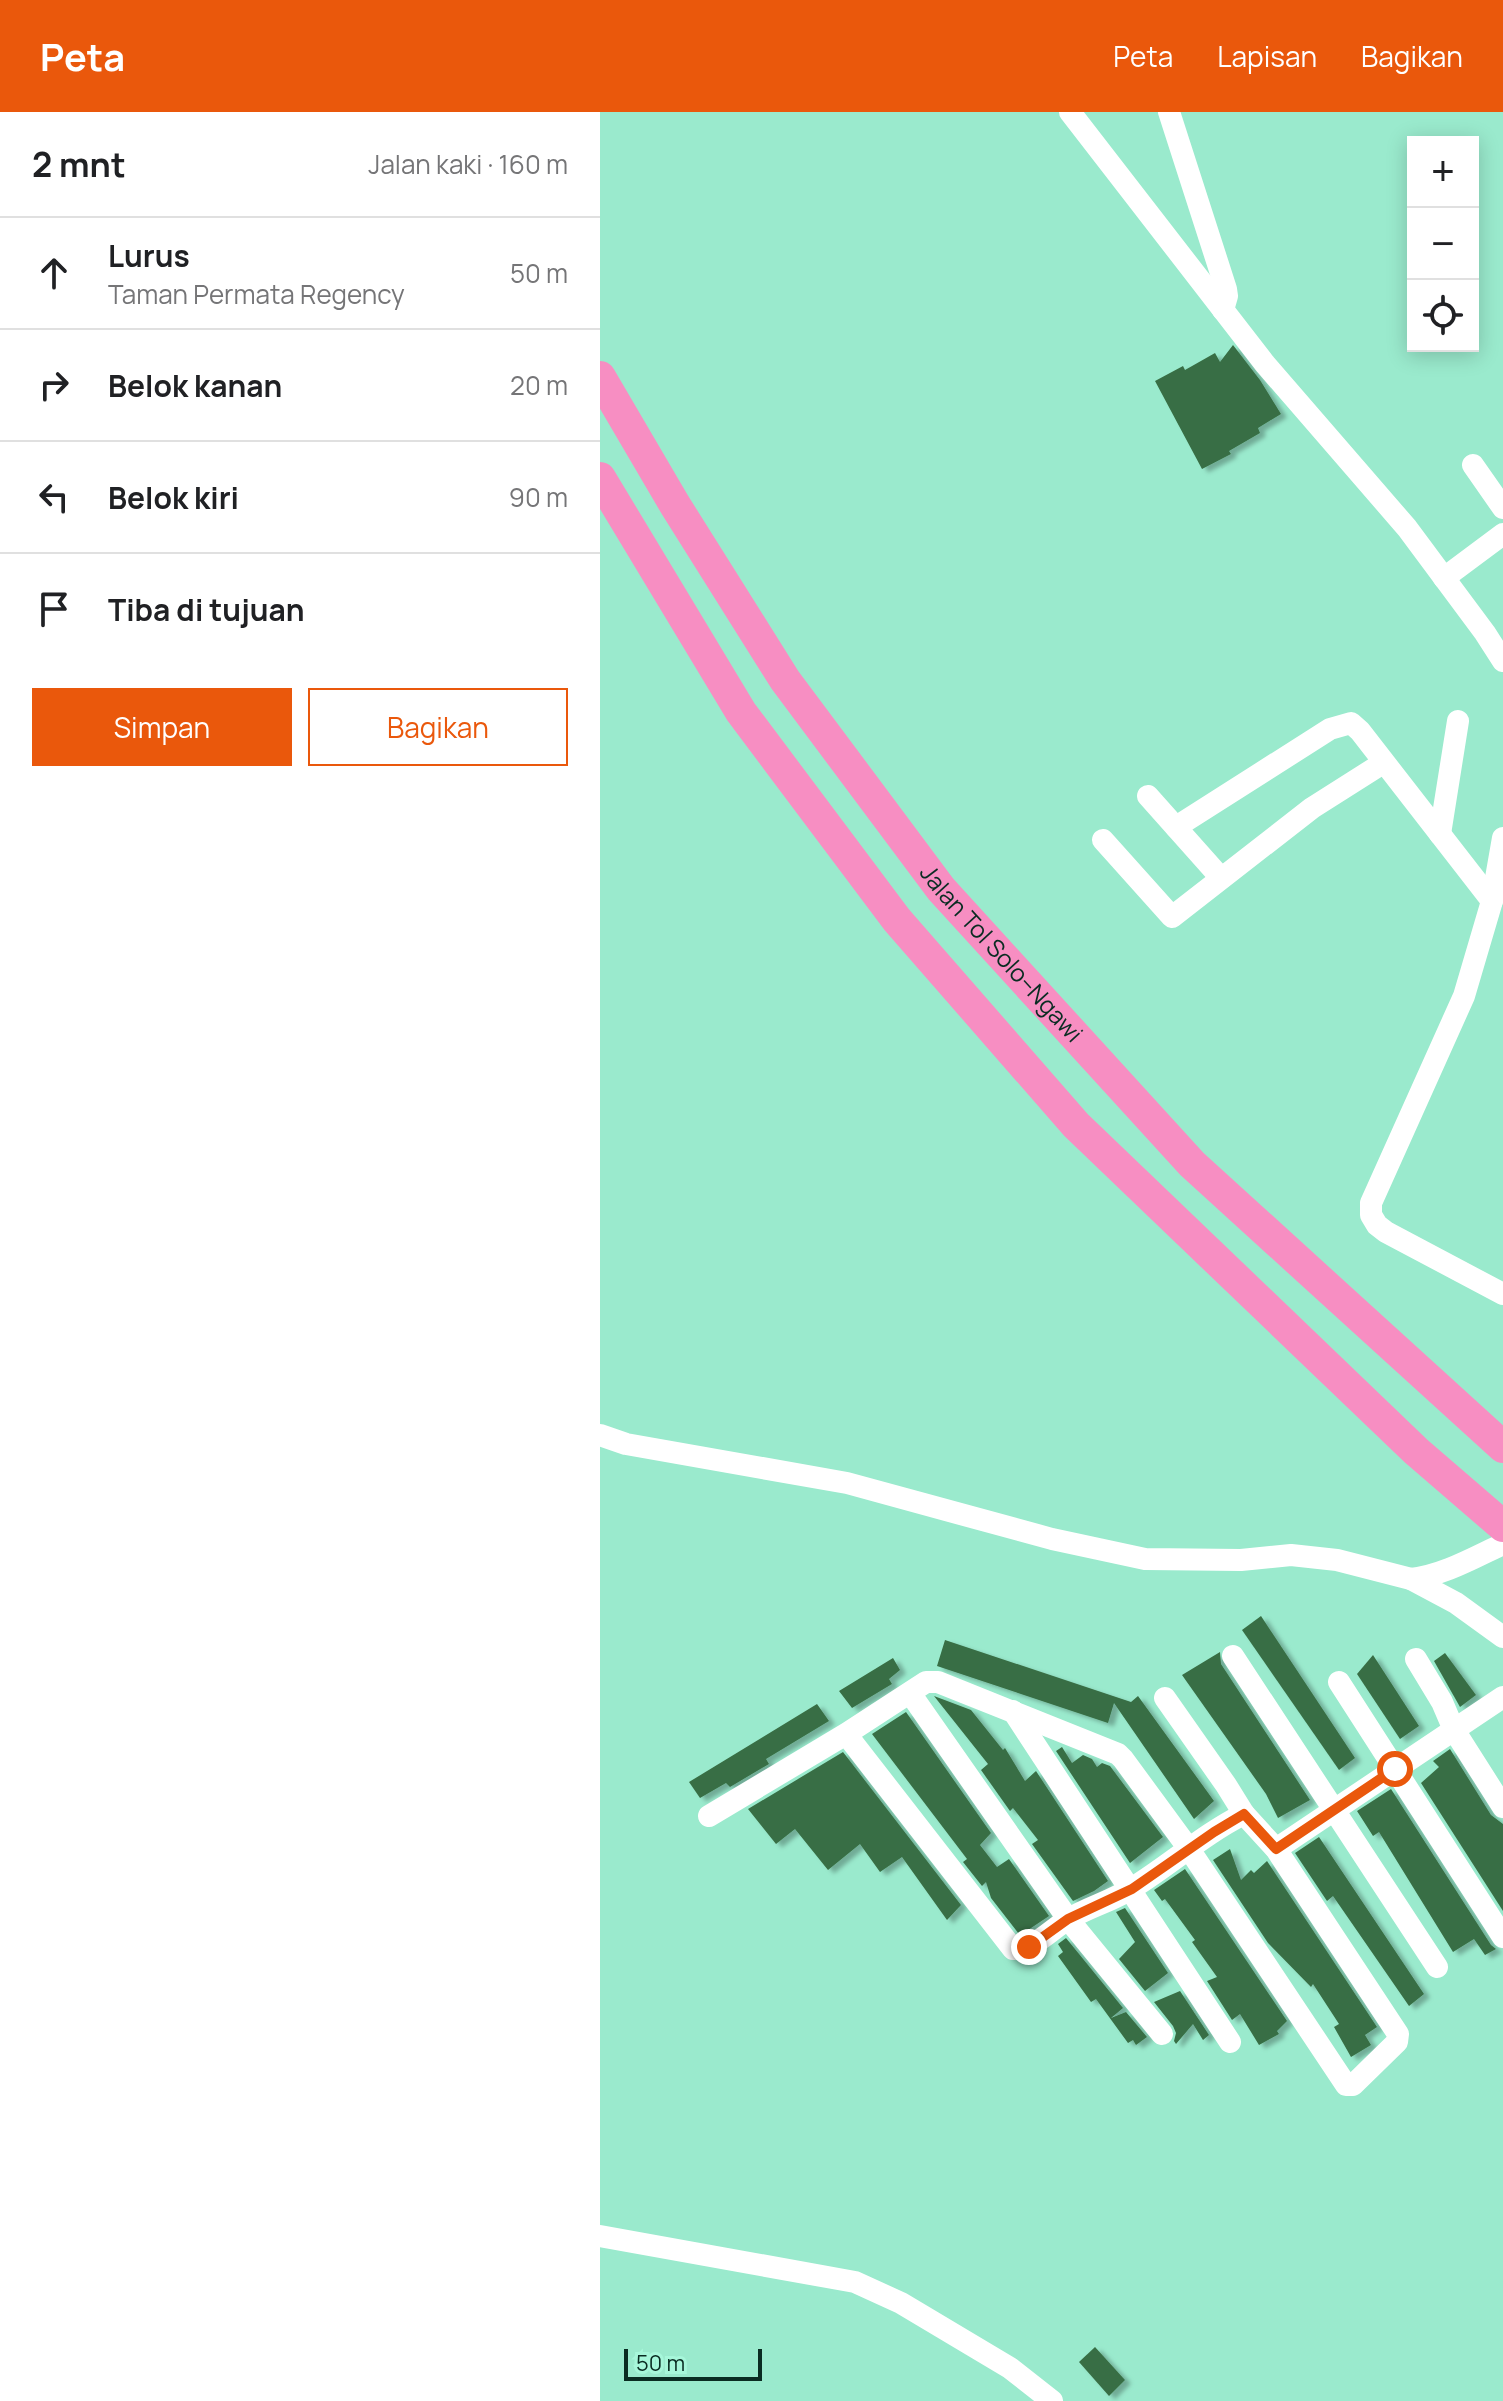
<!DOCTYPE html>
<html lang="id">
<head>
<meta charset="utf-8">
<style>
	body { margin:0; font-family:Manrope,sans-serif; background:#f2f2f2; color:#202124 }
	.controls { position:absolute; right:24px; top:24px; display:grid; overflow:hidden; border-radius:0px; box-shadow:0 4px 20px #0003 }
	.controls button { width:72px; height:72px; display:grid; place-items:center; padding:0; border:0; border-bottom:2px solid #e0e0e0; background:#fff; color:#202124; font:40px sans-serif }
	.scale { position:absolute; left:24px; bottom:20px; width:138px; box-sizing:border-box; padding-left:8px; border:4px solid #0a2c22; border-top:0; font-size:22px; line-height:28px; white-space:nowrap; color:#0a2c22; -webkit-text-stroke:6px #a7f7da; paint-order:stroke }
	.stop { position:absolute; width:24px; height:24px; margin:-18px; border:6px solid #ea580c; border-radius:50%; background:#fff }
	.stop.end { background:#ea580c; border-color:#fff; box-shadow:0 2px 8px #0008 }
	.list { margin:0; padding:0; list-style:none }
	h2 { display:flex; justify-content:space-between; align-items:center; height:104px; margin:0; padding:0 32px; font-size:34px }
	h2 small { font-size:26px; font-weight:400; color:#757577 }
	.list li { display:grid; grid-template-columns:52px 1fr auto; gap:24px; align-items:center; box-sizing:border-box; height:112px; padding:0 32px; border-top:2px solid #e0e0e0 }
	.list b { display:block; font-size:30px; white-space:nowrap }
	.list p { margin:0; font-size:26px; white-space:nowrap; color:#757577 }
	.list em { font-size:26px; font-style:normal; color:#757577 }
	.actions { display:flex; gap:16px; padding:24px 32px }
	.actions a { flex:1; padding:18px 0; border:2px solid #ea580c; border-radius:0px; text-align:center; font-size:28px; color:#ea580c }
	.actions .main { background:#ea580c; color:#fff }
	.icon { flex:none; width:44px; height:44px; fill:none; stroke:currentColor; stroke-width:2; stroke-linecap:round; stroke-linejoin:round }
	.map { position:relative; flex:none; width:903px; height:2289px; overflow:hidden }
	header { display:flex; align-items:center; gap:48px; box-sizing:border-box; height:112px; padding:0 40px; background:#ea580c; color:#fff }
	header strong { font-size:38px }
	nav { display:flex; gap:44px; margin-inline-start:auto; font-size:28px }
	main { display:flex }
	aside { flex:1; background:#fff }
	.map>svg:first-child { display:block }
	.building { fill:#386e44; filter:url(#shadow) }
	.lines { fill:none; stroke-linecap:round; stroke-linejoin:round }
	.minor { stroke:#fff; stroke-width:22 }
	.highway { stroke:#f78ec2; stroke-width:32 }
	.route { stroke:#ea580c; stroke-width:10 }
	.labels { text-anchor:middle; stroke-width:8; stroke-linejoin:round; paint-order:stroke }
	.street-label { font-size:24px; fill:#0a2c22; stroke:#a7f7da }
</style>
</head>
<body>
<header>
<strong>Peta</strong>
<nav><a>Peta</a><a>Lapisan</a><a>Bagikan</a></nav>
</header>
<main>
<aside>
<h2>2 mnt<small>Jalan kaki · 160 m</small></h2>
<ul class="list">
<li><svg class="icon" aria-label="ahead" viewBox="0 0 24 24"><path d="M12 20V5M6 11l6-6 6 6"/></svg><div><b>Lurus</b><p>Taman Permata Regency</p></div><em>50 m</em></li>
<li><svg class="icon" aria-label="right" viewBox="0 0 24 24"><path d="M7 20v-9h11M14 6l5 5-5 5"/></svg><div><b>Belok kanan</b></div><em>20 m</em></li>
<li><svg class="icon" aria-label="left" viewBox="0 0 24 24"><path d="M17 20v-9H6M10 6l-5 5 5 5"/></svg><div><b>Belok kiri</b></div><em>90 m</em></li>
<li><svg class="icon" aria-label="arrive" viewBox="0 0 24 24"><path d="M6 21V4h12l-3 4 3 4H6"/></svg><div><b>Tiba di tujuan</b></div></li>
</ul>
<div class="actions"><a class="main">Simpan</a><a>Bagikan</a></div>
</aside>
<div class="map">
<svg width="903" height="2289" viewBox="0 0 903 2289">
	<defs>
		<filter id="shadow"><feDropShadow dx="6" dy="3.5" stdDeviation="2" flood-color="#0004"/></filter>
	</defs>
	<rect width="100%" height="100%" fill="#9aeacd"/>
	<!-- building -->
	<g class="building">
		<polygon points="633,233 660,268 681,302 658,316 660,321 629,339 631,342 602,357 555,269 583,254 585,258 615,241 620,250"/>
		<polygon points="661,1504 755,1646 739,1658 642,1518"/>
		<polygon points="345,1528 531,1590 538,1584 614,1689 594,1707 514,1591 508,1611 337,1554"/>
		<polygon points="620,1540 621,1552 710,1688 678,1706 666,1682 582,1563"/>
		<polygon points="845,1541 876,1583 860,1595 834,1549"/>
		<polygon points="773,1543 819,1614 800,1627 757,1562"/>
		<polygon points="293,1546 300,1558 289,1567 292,1572 252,1596 239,1579"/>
		<polygon points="334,1584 371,1598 403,1638 405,1636 425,1669 436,1659 508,1769 494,1779 473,1789 432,1732 438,1728 413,1696 410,1699 381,1658 388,1652"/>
		<polygon points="217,1592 229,1609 166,1647 169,1652 130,1675 126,1671 100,1686 89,1670"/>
		<polygon points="306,1600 391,1721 380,1733 397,1755 409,1747 449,1804 428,1818 419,1822 391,1786 386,1770 382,1774 363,1750 367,1747 272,1622"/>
		<polygon points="462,1635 472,1651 483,1643 492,1647 497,1655 502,1651 510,1654 563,1725 530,1751 456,1639"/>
		<polygon points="850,1637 891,1703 903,1712 903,1799 821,1671 839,1655 833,1649"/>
		<polygon points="243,1640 361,1793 347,1808 302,1745 280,1760 260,1732 228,1758 195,1717 176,1732 148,1697"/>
		<polygon points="791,1677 891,1833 896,1837 885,1843 874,1827 853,1840 779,1720 773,1724 757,1699"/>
		<polygon points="719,1725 824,1882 809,1894 733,1784 727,1789 695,1741"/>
		<polygon points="630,1737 641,1768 651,1758 654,1761 667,1749 777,1915 765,1923 771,1933 751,1945 734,1915 739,1912 713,1872 711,1875 668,1831 613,1748"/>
		<polygon points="585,1757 687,1909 677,1919 679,1922 659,1933 640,1902 632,1908 607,1869 617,1865 592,1830 595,1828 565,1787 562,1789 554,1778"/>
		<polygon points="525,1796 568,1861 545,1879 519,1847 535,1830 516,1800"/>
		<polygon points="466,1826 523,1896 511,1906 526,1900 547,1925 536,1933 533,1928 528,1931 496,1887 491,1890 458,1844 463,1840 458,1832"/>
		<polygon points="580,1879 609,1923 603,1928 593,1912 576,1932 574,1929 576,1921 573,1914 554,1890"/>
		<polygon points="495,2235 525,2268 509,2284 479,2250"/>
	</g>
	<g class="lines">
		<!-- minor -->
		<g class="minor">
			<polyline points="470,0 665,252 807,416 885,521 903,549"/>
			<polyline points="569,0 626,177 627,184 623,198"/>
			<polyline points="873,353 903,396"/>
			<polyline points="844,466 903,422"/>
			<polyline points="548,684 621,766"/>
			<polyline points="576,715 730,617 751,611 760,619 892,789"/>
			<polyline points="840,722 858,609"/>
			<polyline points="903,726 892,789 864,884 771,1091 771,1103 777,1113 786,1120 903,1182"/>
			<polyline points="503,728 572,805 712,696 783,651"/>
			<polyline points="0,1323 26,1332 247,1371 452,1427 545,1447 641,1448 691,1443 737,1448 811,1467"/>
			<path d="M 903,1432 C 873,1446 844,1463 811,1467 L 856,1491 L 903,1525"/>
			<polyline points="633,1544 837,1855"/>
			<polyline points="816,1547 842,1590 854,1618 903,1695"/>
			<polyline points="739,1570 903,1825"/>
			<polyline points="310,1581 468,1807 562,1922"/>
			<polyline points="565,1586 626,1673 644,1702"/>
			<polyline points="413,1599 630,1930"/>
			<path d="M 109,1704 L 246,1622 L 326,1570 L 338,1570 L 518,1642 L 523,1647 L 589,1737 L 746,1973 L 753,1973 L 797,1930 L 798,1922 L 676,1737 L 644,1702 C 604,1722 571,1752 534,1775 C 513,1789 488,1795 467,1808 C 449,1819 435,1837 413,1837 L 246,1622"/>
			<polyline points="676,1737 903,1585"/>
			<polyline points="0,2124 255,2170 301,2191 410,2256 452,2289"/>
		</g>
		<!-- highway -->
		<g class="highway">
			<path id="s1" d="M 0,265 L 75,393 L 185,568 L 341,777 L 592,1052 L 903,1335"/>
			<polyline points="0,366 141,600 297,808 476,1013 816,1339 903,1414"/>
		</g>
	</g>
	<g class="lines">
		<!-- route -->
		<polyline class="route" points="429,1835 468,1807 532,1777 614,1720 644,1702 676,1737 795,1657"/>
	</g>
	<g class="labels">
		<!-- street labels -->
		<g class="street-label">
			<text dy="8" stroke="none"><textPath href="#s1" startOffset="704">Jalan Tol Solo–Ngawi</textPath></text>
		</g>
	</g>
</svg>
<div class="controls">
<button>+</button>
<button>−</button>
<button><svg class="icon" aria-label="locate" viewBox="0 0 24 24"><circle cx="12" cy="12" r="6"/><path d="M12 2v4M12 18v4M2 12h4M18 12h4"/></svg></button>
</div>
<div class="scale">50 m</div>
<div class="stop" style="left:795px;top:1657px"></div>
<div class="stop end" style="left:429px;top:1835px"></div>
</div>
</main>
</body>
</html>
